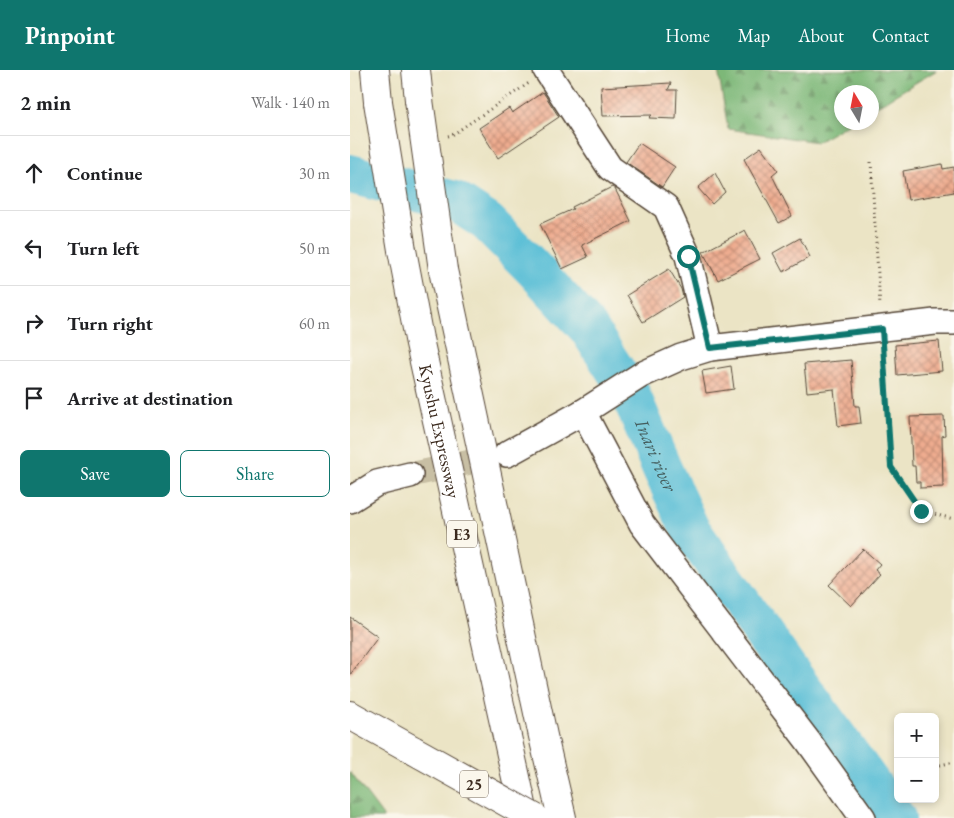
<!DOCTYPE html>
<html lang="en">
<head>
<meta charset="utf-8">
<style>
	body { margin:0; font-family:"EB Garamond",serif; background:#f2f2f2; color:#202124 }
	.controls { position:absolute; right:15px; bottom:15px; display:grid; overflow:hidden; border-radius:8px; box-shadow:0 2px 8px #0003 }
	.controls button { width:45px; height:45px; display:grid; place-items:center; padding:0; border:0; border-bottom:1px solid #e0e0e0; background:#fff; color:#202124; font:25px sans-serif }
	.compass { position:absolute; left:484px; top:15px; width:45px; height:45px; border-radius:50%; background:#fff; box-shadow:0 2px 8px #0003; rotate:350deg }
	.stop { position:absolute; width:15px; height:15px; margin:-11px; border:4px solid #0f766e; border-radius:50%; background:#fff }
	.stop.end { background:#0f766e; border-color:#fff; box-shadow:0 1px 5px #0008 }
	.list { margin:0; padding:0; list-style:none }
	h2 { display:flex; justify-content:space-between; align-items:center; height:65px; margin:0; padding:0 20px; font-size:21px }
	h2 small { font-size:16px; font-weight:400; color:#757577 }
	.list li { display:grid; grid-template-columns:32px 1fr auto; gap:15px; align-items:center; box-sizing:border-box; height:75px; padding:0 20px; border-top:1px solid #e0e0e0 }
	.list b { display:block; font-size:19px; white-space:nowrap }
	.list em { font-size:16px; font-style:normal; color:#757577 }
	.actions { display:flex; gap:10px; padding:15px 20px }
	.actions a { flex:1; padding:11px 0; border:1px solid #0f766e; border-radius:8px; text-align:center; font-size:18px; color:#0f766e }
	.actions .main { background:#0f766e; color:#fff }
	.icon { flex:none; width:28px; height:28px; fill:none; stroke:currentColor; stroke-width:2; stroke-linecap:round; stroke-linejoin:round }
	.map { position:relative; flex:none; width:604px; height:748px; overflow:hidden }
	header { display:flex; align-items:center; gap:30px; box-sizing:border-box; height:70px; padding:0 25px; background:#0f766e; color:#fff }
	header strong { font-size:24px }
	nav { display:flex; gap:28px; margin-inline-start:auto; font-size:18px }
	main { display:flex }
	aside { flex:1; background:#fff }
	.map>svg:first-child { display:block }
	.forest { fill:url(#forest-firs); stroke:#5c714b }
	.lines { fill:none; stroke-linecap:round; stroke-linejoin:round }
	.river { stroke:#58bed6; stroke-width:40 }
	.building { fill:url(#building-cross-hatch) }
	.minor-tunnel { stroke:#c8bfa4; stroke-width:25; stroke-dasharray:25 12; stroke-linecap:butt }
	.minor-casing { stroke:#554637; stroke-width:28 }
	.primary-casing { stroke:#554637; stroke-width:30 }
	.motorway-casing { stroke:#554637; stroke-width:30 }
	.path { stroke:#554637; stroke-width:3; stroke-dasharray:1 4; stroke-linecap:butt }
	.minor { stroke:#fff; stroke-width:25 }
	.primary { stroke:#fff; stroke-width:28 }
	.motorway { stroke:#fff; stroke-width:28 }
	.primary-bridge-casing { stroke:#554637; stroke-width:30; stroke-linecap:butt }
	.motorway-bridge-casing { stroke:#554637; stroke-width:30; stroke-linecap:butt }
	.primary-bridge { stroke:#fff; stroke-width:28 }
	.motorway-bridge { stroke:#fff; stroke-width:28 }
	.route { stroke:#0f766e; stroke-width:6 }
	.labels { text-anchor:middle; stroke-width:4.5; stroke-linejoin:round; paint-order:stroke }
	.shield { fill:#fbf7ec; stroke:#75685c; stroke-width:1 }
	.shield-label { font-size:16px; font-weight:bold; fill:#3b2a1e }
	.street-label { font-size:18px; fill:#3b2a1e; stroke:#fbf7ec }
	.water-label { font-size:19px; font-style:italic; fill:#455e5e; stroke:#fbf7ec }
</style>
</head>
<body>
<header>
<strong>Pinpoint</strong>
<nav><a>Home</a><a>Map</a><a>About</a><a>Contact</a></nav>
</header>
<main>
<aside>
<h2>2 min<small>Walk · 140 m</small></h2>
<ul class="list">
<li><svg class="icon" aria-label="ahead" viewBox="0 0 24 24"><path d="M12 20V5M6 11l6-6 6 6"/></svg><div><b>Continue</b></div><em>30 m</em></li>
<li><svg class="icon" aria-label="left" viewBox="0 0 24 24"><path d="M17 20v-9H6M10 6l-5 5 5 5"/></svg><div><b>Turn left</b></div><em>50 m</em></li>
<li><svg class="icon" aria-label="right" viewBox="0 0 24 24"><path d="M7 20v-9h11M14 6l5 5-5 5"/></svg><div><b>Turn right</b></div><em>60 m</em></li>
<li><svg class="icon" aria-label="arrive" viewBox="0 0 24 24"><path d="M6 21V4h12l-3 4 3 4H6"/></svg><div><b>Arrive at destination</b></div></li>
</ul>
<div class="actions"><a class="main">Save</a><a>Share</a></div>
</aside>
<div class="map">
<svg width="604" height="748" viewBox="0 0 604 748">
	<defs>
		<pattern id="forest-firs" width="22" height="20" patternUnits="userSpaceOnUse" patternTransform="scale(1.25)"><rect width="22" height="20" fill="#7db878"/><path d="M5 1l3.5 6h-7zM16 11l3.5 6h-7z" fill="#689662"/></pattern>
		<pattern id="building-cross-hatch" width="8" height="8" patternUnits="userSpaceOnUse" patternTransform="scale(1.25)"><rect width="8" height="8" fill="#eeac8f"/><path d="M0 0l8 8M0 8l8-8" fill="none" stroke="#c28c74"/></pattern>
	</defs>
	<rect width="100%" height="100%" fill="#fbf7ec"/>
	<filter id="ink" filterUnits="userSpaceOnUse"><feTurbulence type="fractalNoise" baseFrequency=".02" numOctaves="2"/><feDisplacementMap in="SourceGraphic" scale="10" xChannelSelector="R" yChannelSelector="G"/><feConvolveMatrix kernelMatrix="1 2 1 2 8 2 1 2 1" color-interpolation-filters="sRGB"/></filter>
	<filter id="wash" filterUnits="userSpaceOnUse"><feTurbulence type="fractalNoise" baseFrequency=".0096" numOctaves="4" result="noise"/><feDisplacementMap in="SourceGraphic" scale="20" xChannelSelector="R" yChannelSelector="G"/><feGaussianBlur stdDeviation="1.12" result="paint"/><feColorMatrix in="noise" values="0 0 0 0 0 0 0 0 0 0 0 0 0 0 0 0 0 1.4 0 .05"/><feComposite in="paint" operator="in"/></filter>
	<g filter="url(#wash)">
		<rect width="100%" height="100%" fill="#ebe4c5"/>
		<!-- forest -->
		<g class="forest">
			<polygon points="368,0 587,0 522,39 522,22 492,22 492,52 500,53 467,72 378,59"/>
			<polygon points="0,702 33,746 33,748 0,748"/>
		</g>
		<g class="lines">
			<!-- river -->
			<path class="river" id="s1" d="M 0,104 L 105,131 L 137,152 L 182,197 L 238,258 L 280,323 L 312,399 L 340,459 L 437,598 L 546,748"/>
		</g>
		<g id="blocks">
			<!-- building -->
			<g class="building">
				<polygon points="321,13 318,20 327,20 326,49 299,48 302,45 253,46 251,17"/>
				<polygon points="193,22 209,47 148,88 129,58 159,38 162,43"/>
				<polygon points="289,73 325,97 312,117 276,92"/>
				<polygon points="411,77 428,100 422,105 442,146 429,153 394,89"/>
				<polygon points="592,94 593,99 604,97 604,122 558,130 553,101"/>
				<polygon points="365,103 375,122 362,134 348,118"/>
				<polygon points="262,117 265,119 281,151 232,175 238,187 212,199 190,154 223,139 222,137"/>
				<polygon points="395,160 410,189 368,210 353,182"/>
				<polygon points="450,168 460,187 433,202 423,183"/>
				<polygon points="319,199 331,219 333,227 293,252 277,225"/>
				<polygon points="589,271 592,301 547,305 545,275"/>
				<polygon points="501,290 505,336 509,336 511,353 488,356 484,319 457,322 454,294"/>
				<polygon points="381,296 384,319 356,323 352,301"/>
				<polygon points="594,346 595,365 592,366 593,417 570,418 570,412 566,412 565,396 562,396 560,347"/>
				<polygon points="513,479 530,494 525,500 530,504 501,536 479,515"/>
				<polygon points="0,547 28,567 0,605"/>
			</g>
		</g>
	</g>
	<g filter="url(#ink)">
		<use href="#blocks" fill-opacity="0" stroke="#554637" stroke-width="1"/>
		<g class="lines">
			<!-- minor-tunnel -->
			<polyline class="minor-tunnel" points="60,405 153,385"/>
			<defs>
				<g id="minor">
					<polyline points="196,0 260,98 316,137 338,186 360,278"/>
					<polyline points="233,342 292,454 458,671 513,748"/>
					<polyline points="157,384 233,342 291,305 331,287 360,278 585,252 604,252"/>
					<polyline points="0,430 27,413 60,405"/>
				</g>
				<polyline id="primary" points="0,645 63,680"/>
				<g id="motorway">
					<polyline points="25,0 28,32"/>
					<polyline points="66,0 69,30"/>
					<path id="s2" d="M 52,180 L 69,269 L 175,748"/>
					<polyline points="93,200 193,666 212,748"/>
				</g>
			</defs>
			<!-- minor casing -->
			<use href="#minor" class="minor-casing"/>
			<!-- primary casing -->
			<use href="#primary" class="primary-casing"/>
			<!-- motorway casing -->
			<use href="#motorway" class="motorway-casing"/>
			<!-- path -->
			<g class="path">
				<polyline points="98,66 102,65 179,13"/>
				<polyline points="521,92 530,236"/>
				<polyline points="533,280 541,397 571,441 604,449"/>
				<polyline points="585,696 604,692"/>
			</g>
			<!-- minor -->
			<use href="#minor" class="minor"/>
			<!-- primary -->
			<use href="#primary" class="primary"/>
			<!-- motorway -->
			<use href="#motorway" class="motorway"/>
			<defs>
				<polyline id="primary-bridge" points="63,680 185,748"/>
				<g id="motorway-bridge">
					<polyline points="69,30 93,200"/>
					<polyline points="28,32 52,180"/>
				</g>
			</defs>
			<!-- primary-bridge casing -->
			<use href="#primary-bridge" class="primary-bridge-casing"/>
			<!-- motorway-bridge casing -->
			<use href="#motorway-bridge" class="motorway-bridge-casing"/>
			<!-- primary-bridge -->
			<use href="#primary-bridge" class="primary-bridge"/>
			<!-- motorway-bridge -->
			<use href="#motorway-bridge" class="motorway-bridge"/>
		</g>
	</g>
	<g class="lines" filter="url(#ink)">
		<!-- route -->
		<polyline class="route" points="338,186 360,278 532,259 541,397 571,441"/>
	</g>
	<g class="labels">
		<!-- shield labels -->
		<g class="shield">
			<rect x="97" y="450.5" width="30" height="27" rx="4"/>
			<rect x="110" y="700.5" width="28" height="27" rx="4"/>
		</g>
		<g class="shield-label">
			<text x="112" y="470">E3</text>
			<text x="124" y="720">25</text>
		</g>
		<!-- street labels -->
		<g class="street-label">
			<text dy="6" stroke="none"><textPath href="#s2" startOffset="185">Kyushu Expressway</textPath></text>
		</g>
		<!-- water labels -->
		<g class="water-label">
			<text dy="7" stroke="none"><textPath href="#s1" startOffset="438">Inari river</textPath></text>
		</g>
	</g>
</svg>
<div class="controls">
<button>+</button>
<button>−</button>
</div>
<svg class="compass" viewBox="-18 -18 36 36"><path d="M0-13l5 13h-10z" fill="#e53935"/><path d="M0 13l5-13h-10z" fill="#757577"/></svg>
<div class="stop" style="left:338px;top:186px"></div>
<div class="stop end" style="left:571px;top:441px"></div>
</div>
</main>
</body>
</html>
